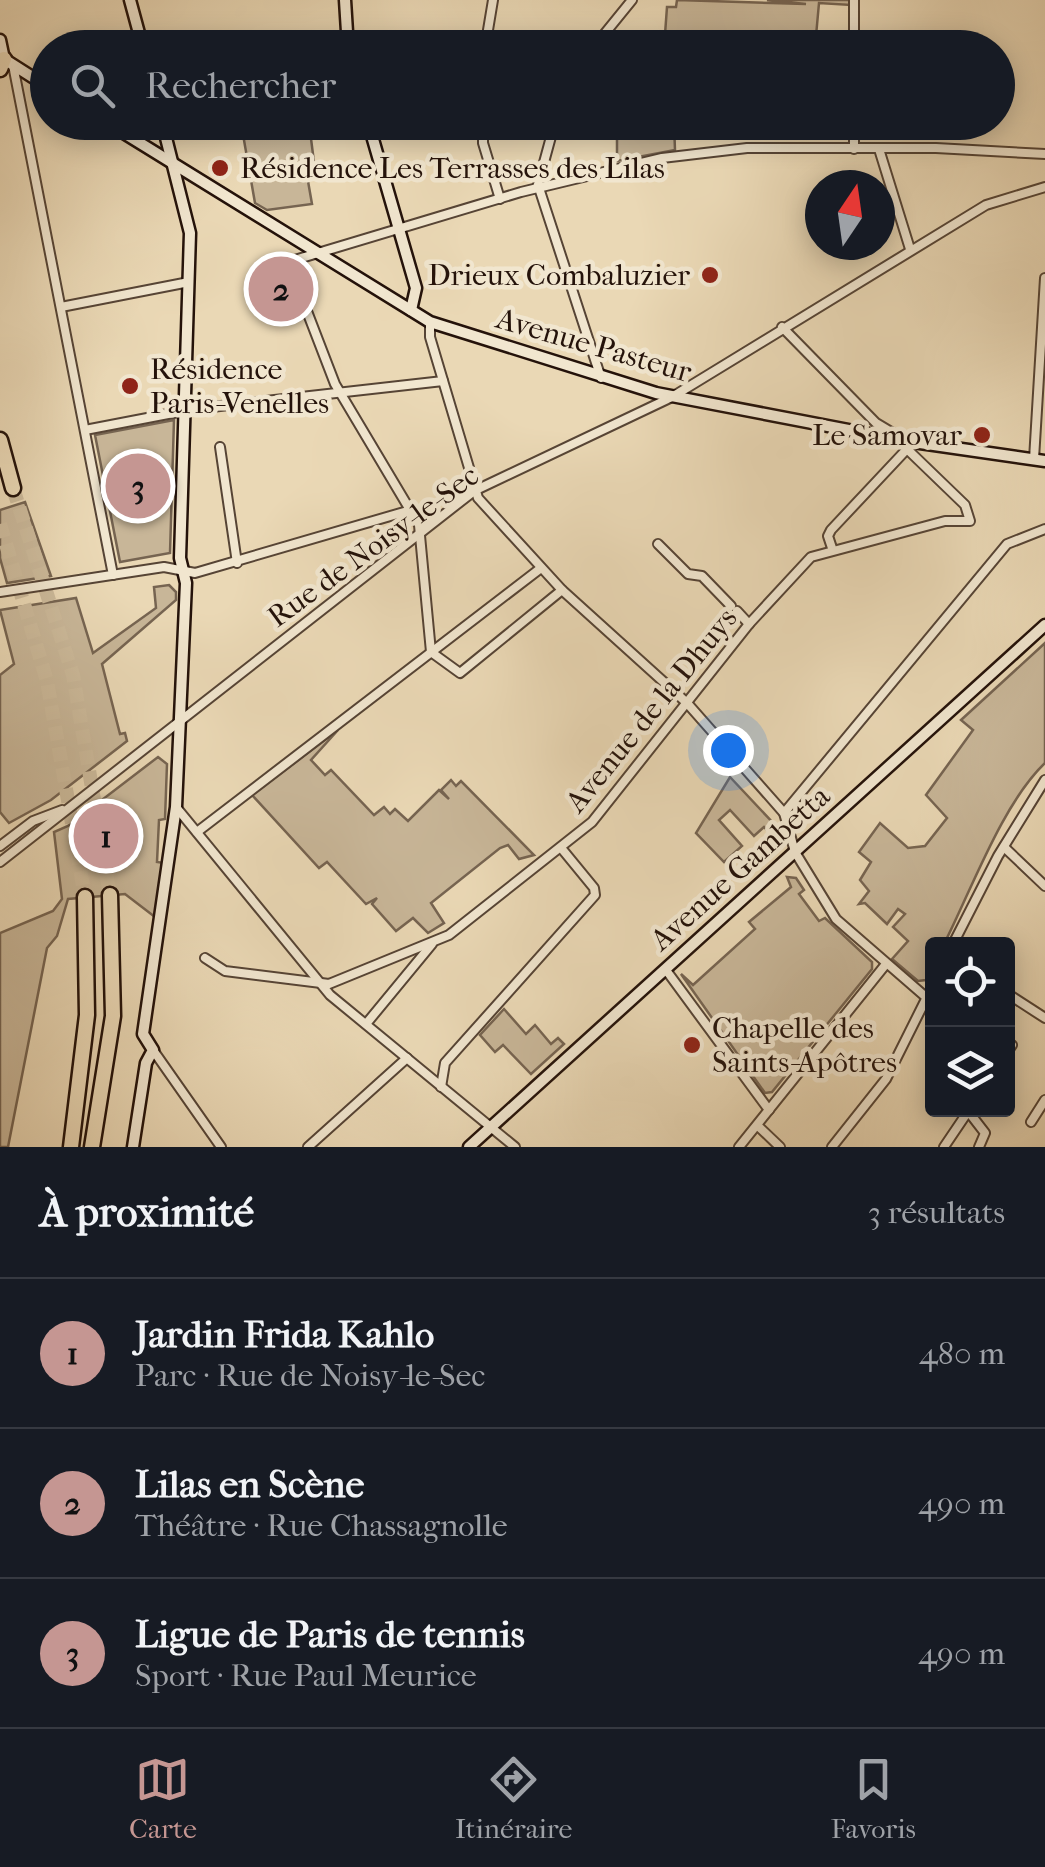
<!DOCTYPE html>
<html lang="fr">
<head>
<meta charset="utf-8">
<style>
	body { margin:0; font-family:"IM FELL French Canon",serif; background:#20242c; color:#f1f3f6 }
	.controls { position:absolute; right:30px; bottom:30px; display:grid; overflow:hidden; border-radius:10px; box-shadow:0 5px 25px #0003 }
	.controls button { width:90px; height:90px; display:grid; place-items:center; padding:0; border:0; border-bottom:2px solid #363941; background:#171b24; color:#f1f3f6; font:50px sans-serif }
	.compass { position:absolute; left:805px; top:170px; width:90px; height:90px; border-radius:50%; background:#171b24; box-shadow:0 5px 25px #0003; rotate:13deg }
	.you { position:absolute; left:728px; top:750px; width:35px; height:35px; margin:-25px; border:8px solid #fff; border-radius:50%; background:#1a73e8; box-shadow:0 0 0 15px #1a73e833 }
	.badge { display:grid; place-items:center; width:65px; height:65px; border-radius:50%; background:#c59692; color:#111; font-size:32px; font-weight:700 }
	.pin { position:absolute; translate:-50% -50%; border:5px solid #fff; box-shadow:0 2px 10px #0006 }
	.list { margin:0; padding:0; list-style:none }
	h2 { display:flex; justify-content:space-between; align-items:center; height:130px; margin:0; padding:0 40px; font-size:42px }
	h2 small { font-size:32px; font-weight:400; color:#9ea1a6 }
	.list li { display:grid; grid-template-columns:65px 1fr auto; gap:30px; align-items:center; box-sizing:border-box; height:150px; padding:0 40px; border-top:2px solid #363941 }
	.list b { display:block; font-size:38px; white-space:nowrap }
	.list p { margin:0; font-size:32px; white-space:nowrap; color:#9ea1a6 }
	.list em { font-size:32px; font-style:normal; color:#9ea1a6 }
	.icon { flex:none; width:55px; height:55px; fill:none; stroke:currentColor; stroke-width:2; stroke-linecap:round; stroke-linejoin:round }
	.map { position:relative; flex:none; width:1045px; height:1147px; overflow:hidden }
	.search { position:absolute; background:#171b24; box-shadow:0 5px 25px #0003; left:30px; right:30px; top:30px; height:110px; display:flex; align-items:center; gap:25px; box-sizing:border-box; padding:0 35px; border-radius:55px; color:#9ea1a6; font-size:38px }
	.sheet { height:580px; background:#171b24 }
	nav { display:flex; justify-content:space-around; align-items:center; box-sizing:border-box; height:140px; border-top:2px solid #363941; background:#171b24; font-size:28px; color:#9ea1a6 }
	nav a { display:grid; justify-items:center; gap:5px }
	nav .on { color:#c59692 }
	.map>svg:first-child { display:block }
	.green { fill:#c8b698; stroke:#766451; stroke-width:2.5 }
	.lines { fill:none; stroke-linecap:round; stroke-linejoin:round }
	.highway-tunnel { stroke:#ccba9b; stroke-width:14; stroke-dasharray:14 7; stroke-linecap:butt }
	.street-casing { stroke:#564435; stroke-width:12 }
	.secondary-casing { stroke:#24120a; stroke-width:15 }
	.highway-casing { stroke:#24120a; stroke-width:19 }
	.street { stroke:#f1e6cf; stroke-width:8 }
	.secondary { stroke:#f1e6cf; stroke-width:10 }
	.highway { stroke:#ead8b5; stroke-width:14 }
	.poi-dot { fill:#8f2418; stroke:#f1e6cf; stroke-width:4 }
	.labels { text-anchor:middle; stroke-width:9; stroke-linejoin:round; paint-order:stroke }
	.poi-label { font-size:30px; fill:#24120a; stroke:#f1e6cf; text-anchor:start }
	.street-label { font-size:30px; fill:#24120a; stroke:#f1e6cf }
</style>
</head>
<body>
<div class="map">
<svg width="1045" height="1147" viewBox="0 0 1045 1147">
	<rect width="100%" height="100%" fill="#ead8b5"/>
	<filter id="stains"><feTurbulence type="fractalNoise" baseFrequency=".002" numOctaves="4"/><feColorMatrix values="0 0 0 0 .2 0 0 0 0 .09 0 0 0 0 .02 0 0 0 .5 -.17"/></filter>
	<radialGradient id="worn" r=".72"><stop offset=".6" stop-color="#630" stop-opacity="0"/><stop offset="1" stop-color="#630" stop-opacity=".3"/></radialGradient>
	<!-- green -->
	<g class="green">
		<polygon points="677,0 806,4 767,0 851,0 851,5 819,3 815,47 664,48 667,7 676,7"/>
		<polygon points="241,123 309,123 314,162 305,164 312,204 267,210 255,203"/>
		<polygon points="617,123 617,122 687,123 674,123 675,150 617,161"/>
		<polygon points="174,420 170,553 120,562 95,435"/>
		<polygon points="25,502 51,576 7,583 0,558 0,510"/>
		<polygon points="169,585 176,592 176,600 102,664 120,734 125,733 127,741 51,800 9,823 0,812 0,675 14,664 0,610 76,598 93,653 156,608 154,587"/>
		<path d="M 1045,643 L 1045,763 C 1002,804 971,891 944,944 L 932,944 L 932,968 L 926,980 L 918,981 L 892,959 L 908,941 L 893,927 L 905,914 L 898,909 L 887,924 L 865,903 L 859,904 L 869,891 L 860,880 L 871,862 L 859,852 L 880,823 L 908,848 L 925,846 L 947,818 L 926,795 L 973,730 L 961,720 Z"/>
		<polygon points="338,730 311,760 325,775 331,770 374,815 384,807 390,814 395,809 408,821 439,790 449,799 441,790 451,780 456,786 461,781 534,855 519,859 508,845 500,848 431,903 444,923 428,933 413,918 396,931 372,904 377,898 366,904 327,862 319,868 252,795"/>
		<polygon points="158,757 167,764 165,819 159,820 157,862 164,863 155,917 125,894 68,899 57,936 47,948 8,1147 0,1147 0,933 53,911 62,899 54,832 68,826"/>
		<polygon points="730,777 776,826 777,843 757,861 754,857 774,838 764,827 754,836 730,810 719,820 742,846 724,862 696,833"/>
		<polygon points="787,877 796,878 804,890 799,894 819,921 825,918 872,962 872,969 772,1092 765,1093 681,974 693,985 755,929 749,922 791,887"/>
		<polygon points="504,1009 526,1034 535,1025 551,1044 558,1038 564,1044 531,1074 503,1045 495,1052 480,1035"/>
	</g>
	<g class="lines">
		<!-- highway-tunnel -->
		<g class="highway-tunnel">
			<polyline points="13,488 73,675 110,895"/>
			<polyline points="0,524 47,681 85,897"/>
		</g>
		<defs>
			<g id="street">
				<polyline points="485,48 493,0"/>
				<polyline points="593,48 632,0"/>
				<polyline points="854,48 854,0"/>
				<polyline points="13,65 113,575"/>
				<polyline points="483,122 483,143 500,199"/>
				<polyline points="854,122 854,149"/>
				<polyline points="879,149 910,249"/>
				<polyline points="537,188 555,122"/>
				<polyline points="539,188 601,378"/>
				<polyline points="61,307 189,282"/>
				<polyline points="430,322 430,337 478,498 562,590 687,703 784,813 795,852 836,919 927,998"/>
				<polyline points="85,430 194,409 443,381"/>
				<polyline points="220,447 237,563"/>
				<polyline points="1034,459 1045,278"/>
				<polyline points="658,544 688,574 702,576 731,606"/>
				<polyline points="832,548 828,536 831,530 907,449"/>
				<polyline points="562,590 460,673 431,652 419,525 335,384 288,262 521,192 662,158 747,148 936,148 1045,154"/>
				<polyline points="0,592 164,567 195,573 411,510"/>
				<polyline points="737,611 749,624"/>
				<polyline points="176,807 330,995 515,1147"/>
				<polyline points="784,813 1007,544 1045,529"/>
				<polyline points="197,832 541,568"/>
				<polyline points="0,846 33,821 62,810"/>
				<polyline points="1004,847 1045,886"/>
				<polyline points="0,862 474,491 672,397 986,205 1045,187"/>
				<polyline points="953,944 998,856 1045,780"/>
				<polyline points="205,958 225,971 329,984 449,935 592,822 749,624 811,557 945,521 970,521 965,505 907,449 906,441 876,423 782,327"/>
				<polyline points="666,970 769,1110"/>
				<polyline points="1008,994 1045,1018"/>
				<polyline points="366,1024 432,944"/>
				<polyline points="153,1050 221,1147"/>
				<polyline points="1008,1051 1012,1045"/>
				<polyline points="441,1087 445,1063 595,895 594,888 562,849"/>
				<polyline points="968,1111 985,1133 979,1147"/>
				<polyline points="1031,1122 1045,1100"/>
				<polyline points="758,1126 780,1147"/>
				<polyline points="308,1147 407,1058"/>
				<polyline points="739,1147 886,964"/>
				<polyline points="832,1147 886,1079 932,987"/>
				<polyline points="944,1147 969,1110"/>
			</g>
			<g id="secondary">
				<polyline points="130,0 143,48"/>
				<polyline points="345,0 348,48"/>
				<polyline points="0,40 4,59 48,87"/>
				<polyline points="106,122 430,322 656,393 906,441 1045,461"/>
				<polyline points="368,122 416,288 411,310"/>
				<polyline points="133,1147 146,1063 153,1050 143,1034 176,807 186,583 180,558 190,233 162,122"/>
				<polyline points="469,1147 1045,625"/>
			</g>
			<g id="highway">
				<polyline points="0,69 4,59"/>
				<polyline points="0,440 13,488"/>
				<polyline points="71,1147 87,1015 85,897"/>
				<polyline points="92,1147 113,1016 110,895"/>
			</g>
		</defs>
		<!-- street casing -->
		<use href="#street" class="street-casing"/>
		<!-- secondary casing -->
		<use href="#secondary" class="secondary-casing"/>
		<!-- highway casing -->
		<use href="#highway" class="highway-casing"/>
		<!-- street -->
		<use href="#street" class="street"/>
		<!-- secondary -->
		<use href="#secondary" class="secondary"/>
		<!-- highway -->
		<use href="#highway" class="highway"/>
	</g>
	<!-- markers -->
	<g class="poi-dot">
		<circle cx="220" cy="168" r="10"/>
		<circle cx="710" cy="275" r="10"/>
		<circle cx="130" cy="386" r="10"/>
		<circle cx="982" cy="435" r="10"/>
		<circle cx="692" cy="1045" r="10"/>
	</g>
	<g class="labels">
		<!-- poi labels -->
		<g class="poi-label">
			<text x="240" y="178">Résidence Les Terrasses des Lilas</text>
			<text x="690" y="285" text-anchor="end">Drieux Combaluzier</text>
			<text x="150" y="379">Résidence<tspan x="150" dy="34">Paris-Venelles</tspan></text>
			<text x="962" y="445" text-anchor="end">Le Samovar</text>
			<text x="712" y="1038">Chapelle des<tspan x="712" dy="34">Saints-Apôtres</tspan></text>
		</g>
		<!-- street labels -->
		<g class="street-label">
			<text transform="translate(594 345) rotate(16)" y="10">Avenue Pasteur</text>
			<text transform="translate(373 546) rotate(-36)" y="10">Rue de Noisy-le-Sec</text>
			<text transform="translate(651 710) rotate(-51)" y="10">Avenue de la Dhuys</text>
			<text transform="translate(740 868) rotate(-42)" y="10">Avenue Gambetta</text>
		</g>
	</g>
	<rect width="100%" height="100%" filter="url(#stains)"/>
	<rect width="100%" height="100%" fill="url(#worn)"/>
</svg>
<div class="controls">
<button><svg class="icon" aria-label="locate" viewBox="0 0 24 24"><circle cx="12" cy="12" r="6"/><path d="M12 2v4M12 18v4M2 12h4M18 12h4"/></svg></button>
<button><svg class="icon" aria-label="layers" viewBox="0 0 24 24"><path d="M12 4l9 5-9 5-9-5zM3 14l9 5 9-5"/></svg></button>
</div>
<svg class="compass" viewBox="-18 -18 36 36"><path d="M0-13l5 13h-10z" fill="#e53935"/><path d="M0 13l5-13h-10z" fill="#9ea1a6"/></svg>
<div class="you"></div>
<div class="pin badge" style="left:106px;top:836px">1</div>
<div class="pin badge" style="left:281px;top:289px">2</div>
<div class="pin badge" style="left:138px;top:486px">3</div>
<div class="search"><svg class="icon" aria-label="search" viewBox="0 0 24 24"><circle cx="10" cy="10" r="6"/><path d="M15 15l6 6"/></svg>Rechercher</div>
</div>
<section class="sheet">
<h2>À proximité<small>3 résultats</small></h2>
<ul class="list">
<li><span class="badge">1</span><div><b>Jardin Frida Kahlo</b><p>Parc · Rue de Noisy-le-Sec</p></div><em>480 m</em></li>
<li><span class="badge">2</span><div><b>Lilas en Scène</b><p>Théâtre · Rue Chassagnolle</p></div><em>490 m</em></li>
<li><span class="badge">3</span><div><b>Ligue de Paris de tennis</b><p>Sport · Rue Paul Meurice</p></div><em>490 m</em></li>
</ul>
</section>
<nav>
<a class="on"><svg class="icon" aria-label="map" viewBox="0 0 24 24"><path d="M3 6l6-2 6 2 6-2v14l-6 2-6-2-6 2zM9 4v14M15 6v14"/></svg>Carte</a>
<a><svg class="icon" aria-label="directions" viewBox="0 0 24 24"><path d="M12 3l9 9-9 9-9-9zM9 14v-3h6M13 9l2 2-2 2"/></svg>Itinéraire</a>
<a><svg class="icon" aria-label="saved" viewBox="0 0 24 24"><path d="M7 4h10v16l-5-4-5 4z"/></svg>Favoris</a>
</nav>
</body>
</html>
